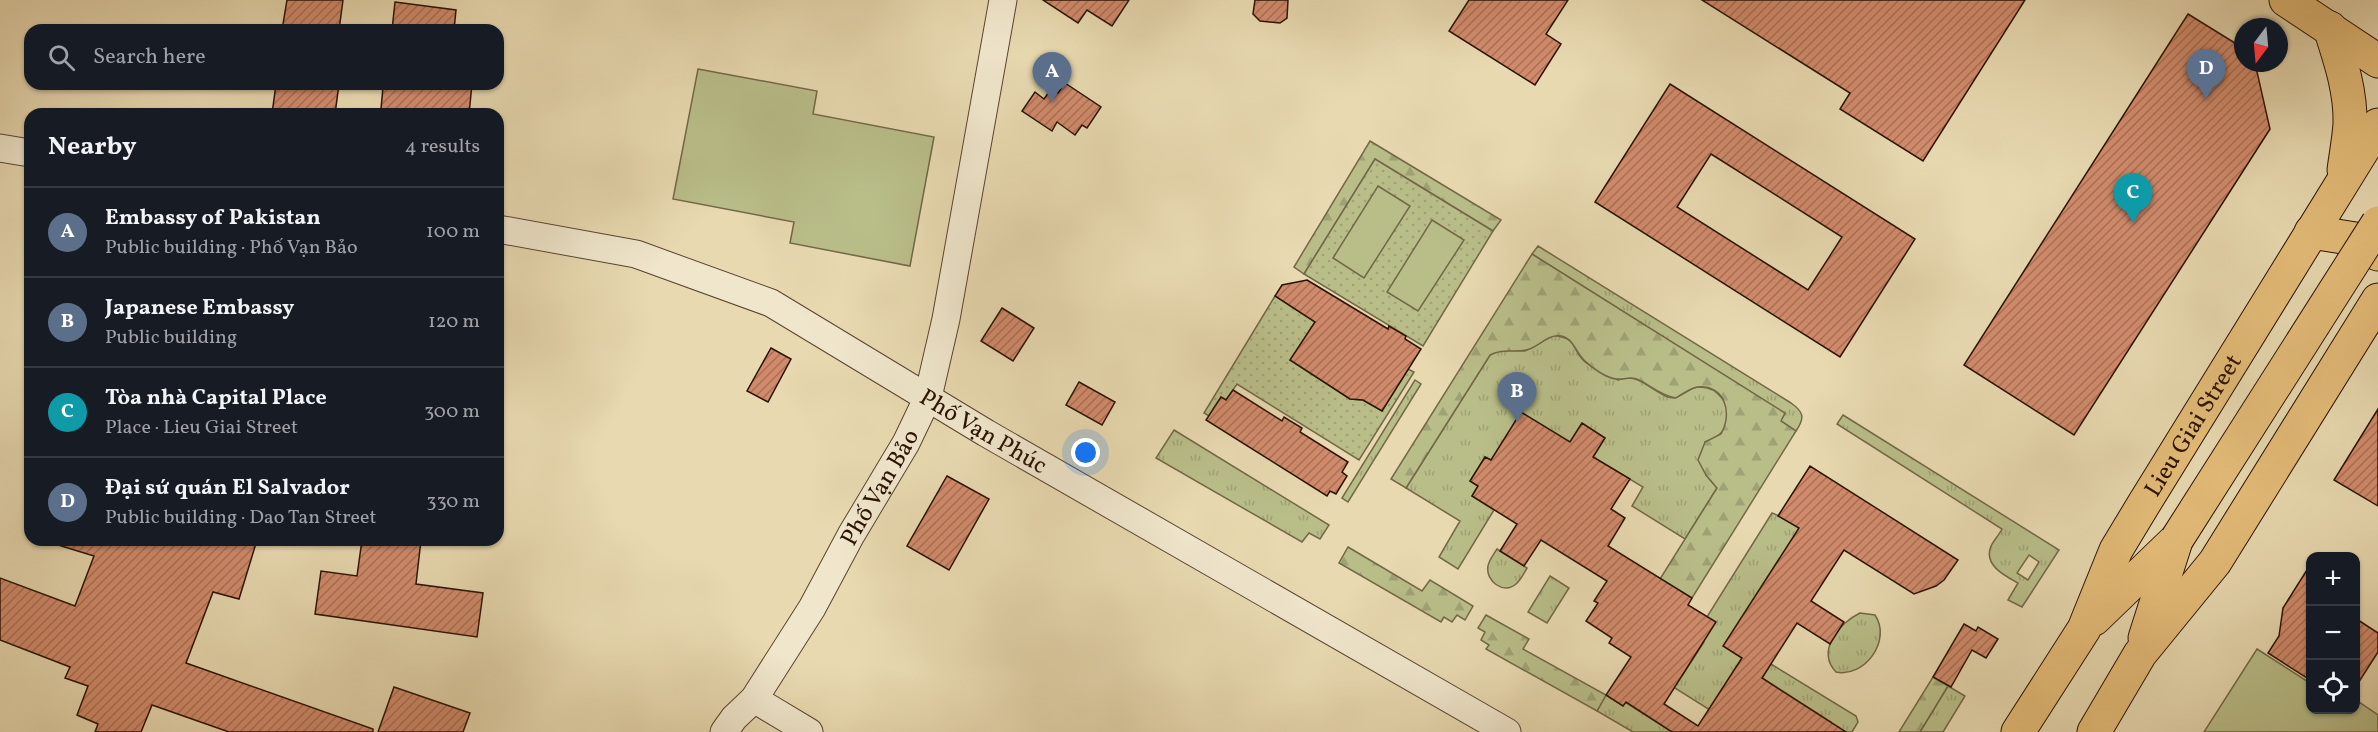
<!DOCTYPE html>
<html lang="en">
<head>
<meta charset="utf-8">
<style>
	body { margin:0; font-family:Vollkorn,serif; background:#242831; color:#f1f3f6 }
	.controls { position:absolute; right:18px; bottom:18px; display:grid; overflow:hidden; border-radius:12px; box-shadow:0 2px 4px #0004 }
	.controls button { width:54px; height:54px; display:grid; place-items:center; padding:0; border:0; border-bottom:2px solid #363941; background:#171b24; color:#f1f3f6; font:30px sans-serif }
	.compass { position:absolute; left:2234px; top:18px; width:54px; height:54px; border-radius:50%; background:#171b24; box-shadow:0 2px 4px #0004; rotate:196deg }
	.you { position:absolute; left:1086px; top:453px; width:21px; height:21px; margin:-15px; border:4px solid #fff; border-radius:50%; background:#1a73e8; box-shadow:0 0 0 9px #1a73e833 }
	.badge { display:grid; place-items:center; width:39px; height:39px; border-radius:50%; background:#8c9099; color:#fff; font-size:20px; font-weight:700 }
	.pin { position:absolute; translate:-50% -50px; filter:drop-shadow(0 2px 3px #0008) }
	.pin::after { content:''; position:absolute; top:32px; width:21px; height:18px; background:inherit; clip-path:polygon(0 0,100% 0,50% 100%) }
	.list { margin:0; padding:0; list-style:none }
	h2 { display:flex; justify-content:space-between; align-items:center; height:78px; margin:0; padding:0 24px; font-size:26px }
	h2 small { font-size:20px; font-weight:400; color:#9ea1a6 }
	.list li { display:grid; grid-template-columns:39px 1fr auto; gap:18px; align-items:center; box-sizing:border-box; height:90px; padding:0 24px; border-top:2px solid #363941 }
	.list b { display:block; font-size:22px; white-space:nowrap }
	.list p { margin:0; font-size:20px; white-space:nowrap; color:#9ea1a6 }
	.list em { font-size:20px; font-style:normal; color:#9ea1a6 }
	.icon { flex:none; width:33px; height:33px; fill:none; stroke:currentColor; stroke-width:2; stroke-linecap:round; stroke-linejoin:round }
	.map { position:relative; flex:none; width:2378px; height:732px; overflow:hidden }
	.search { position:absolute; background:#171b24; box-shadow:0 2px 4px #0004; left:24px; top:24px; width:480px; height:66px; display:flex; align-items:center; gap:15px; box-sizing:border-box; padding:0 21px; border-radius:18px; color:#9ea1a6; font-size:22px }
	.panel { position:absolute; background:#171b24; box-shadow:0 2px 4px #0004; left:24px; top:108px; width:480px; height:438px; border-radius:18px }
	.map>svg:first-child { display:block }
	.grass { fill:url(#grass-tufts); stroke:#726846; stroke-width:1.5; fill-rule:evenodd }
	.forest { fill:url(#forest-firs); stroke:#726846; stroke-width:1.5 }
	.park { fill:url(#park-dots); stroke:#726846; stroke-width:1.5 }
	.garden { fill:#b9be89; stroke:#726846; stroke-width:1.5 }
	.building { fill:url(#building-hatch); stroke:#2a1204; stroke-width:1.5; fill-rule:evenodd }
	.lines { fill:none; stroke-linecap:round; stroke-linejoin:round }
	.minor-casing { stroke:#5a442f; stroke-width:29 }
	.major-casing { stroke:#2a1204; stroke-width:35 }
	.minor { stroke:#f0e6cc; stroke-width:27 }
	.major { stroke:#e4bc78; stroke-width:33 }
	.major-bridge-casing { stroke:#2a1204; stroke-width:35; stroke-linecap:butt }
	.major-bridge { stroke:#e4bc78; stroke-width:33 }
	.labels { text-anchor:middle; stroke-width:4.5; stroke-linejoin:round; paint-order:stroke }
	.street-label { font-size:24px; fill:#2a1204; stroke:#f0e6cc }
</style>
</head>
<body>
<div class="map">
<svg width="2378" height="732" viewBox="0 0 2378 732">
	<defs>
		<pattern id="grass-tufts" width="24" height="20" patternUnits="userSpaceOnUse" patternTransform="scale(1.5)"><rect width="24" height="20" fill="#b9be89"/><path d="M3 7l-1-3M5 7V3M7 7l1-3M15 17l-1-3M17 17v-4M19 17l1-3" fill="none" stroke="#9fa275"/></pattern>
		<pattern id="forest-firs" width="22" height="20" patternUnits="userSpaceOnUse" patternTransform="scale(1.5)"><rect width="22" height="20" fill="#b9be89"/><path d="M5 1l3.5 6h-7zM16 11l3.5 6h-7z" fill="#9fa275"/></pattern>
		<pattern id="park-dots" width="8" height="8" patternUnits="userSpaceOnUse" patternTransform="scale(1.5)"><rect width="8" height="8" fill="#b9be89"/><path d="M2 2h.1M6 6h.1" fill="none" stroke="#9fa275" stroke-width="1.8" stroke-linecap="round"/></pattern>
		<pattern id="building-hatch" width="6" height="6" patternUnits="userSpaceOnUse" patternTransform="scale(1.5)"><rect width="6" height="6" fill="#d18b6c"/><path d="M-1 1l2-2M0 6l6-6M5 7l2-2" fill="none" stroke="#aa7057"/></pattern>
	</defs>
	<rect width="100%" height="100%" fill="#e8d9b0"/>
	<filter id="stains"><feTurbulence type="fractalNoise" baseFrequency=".00333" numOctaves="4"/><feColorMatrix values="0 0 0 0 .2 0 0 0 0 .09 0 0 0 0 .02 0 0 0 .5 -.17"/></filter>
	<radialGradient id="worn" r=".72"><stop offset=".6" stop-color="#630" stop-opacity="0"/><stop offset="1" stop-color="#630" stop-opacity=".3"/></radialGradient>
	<!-- grass -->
	<g class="grass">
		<path d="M 1538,246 L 1791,403 C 1804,412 1805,418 1796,431 L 1780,420 L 1785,414 L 1532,254 Z"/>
		<path d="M 1554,335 C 1579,340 1570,346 1583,360 C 1590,368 1608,374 1618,380 C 1638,372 1650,390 1668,397 C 1679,401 1687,388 1698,387 C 1719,386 1733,407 1726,425 C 1722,435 1714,439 1705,442 L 1706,475 L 1717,488 L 1685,539 L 1632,506 L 1643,487 L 1593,457 L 1605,438 L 1582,423 L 1570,442 L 1498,464 L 1485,457 L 1470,481 L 1478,486 L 1472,496 L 1494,510 L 1458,569 L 1439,557 L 1460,521 L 1406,488 L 1490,355 L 1499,350 L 1525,351 Z"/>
		<polygon points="1415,380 1421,384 1348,502 1342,498"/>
		<path d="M 1843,415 L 2059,550 L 2022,607 L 2008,600 L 2018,583 C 2005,576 1983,565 1991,546 C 1994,540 1999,535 2002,529 L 1837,424 ZM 2029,555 L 2039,562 L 2028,580 L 2017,573 Z"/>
		<polygon points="1174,430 1329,525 1320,539 1309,533 1302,542 1156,458"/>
		<polygon points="1772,513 1811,529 1724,646 1742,658 1711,706 1745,732 1670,685 1682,676 1704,642 1695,636"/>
		<path d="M 1497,549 L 1527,568 C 1524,573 1521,580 1516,584 C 1504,595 1485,581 1488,566 C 1489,560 1494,554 1497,549 Z"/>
		<polygon points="1550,576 1569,588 1547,623 1528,612"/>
		<path d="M 1860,613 L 1875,615 C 1892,640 1865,678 1836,672 C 1816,651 1839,623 1860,613 Z"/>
		<polygon points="1771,664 1856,716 1858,722 1852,732 1825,732 1831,722 1762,678"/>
		<polygon points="1948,686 1965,696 1943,732 1920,732"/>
		<polygon points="1606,695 1623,706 1625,702 1672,732 1633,732 1597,711"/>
	</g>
	<!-- forest -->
	<g class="forest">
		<polygon points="1370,141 1501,220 1493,231 1375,159 1304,274 1294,267"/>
		<path d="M 1532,254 L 1785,413 L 1781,421 L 1796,431 L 1692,598 L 1660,579 L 1717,488 L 1706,475 L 1698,460 L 1705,442 L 1721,434 C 1733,413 1725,384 1697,387 C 1689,389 1682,394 1676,398 C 1662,396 1651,386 1639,380 C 1630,375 1626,380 1617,379 C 1607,379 1591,367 1585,361 C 1575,353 1573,333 1555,336 C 1545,337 1537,348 1526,350 C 1513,353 1503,348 1490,355 L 1406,488 L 1391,479 Z"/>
		<polygon points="1348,547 1422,591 1430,580 1473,606 1465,620 1457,615 1452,622 1444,617 1441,622 1339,563"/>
		<polygon points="1486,615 1529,639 1523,649 1606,695 1597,711 1486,649 1489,645 1481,640 1485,632 1478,628"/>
		<polygon points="1933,677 1948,686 1920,732 1899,732"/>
	</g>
	<!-- park -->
	<g class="park">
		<polygon points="1375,159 1493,231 1423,346 1304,274"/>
		<polygon points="1275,296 1322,312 1290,360 1350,399 1363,400 1382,411 1408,369 1414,372 1359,460 1237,384 1226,400 1221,397 1209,416 1204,413"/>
	</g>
	<!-- garden -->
	<g class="garden">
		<polygon points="698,69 817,91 813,114 934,137 910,266 790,243 794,222 673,199"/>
		<polygon points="1378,186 1410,206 1364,278 1333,258"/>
		<polygon points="1432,220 1464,240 1418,311 1387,292"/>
		<polygon points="2257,649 2310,683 2310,710 2356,710 2356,700 2378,715 2378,732 2204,732"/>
	</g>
	<!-- building -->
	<g class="building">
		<polygon points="287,0 343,0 339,30 282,30"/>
		<polygon points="1043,0 1129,0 1112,26 1087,10 1078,23"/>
		<polygon points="1255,0 1288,0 1287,18 1280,23 1260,21 1253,14"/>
		<polygon points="1469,0 1568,0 1546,34 1561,44 1535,85 1449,31"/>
		<polygon points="1702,0 2025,0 1923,161 1840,109 1850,93"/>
		<polygon points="395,2 456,10 454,30 392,30"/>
		<polygon points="2188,14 2243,48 2243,63 2255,63 2270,129 2074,435 1964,365"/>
		<polygon points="1065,83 1101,107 1087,128 1082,125 1075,135 1057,122 1052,131 1022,111 1035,92 1044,99 1051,89 1058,93"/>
		<polygon points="276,84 339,84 335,114 272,114"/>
		<polygon points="397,84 445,89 446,84 472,84 469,114 385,114 386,110 381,109 383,87 396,89"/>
		<path d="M 1670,84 L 1915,239 L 1840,357 L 1595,202 ZM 1711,154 L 1842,237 L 1808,290 L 1677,207 Z"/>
		<polygon points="1307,280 1388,329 1389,326 1406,336 1405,339 1421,349 1382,411 1363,400 1350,399 1290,360 1315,322 1275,296 1282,285"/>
		<polygon points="1002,308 1034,328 1013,361 981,341"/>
		<polygon points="771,348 791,359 768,402 747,391"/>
		<polygon points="1079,382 1115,402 1102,425 1066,405"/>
		<polygon points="1233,390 1282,421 1284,417 1302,428 1300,432 1348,462 1342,472 1347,476 1336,494 1330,491 1327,496 1206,420 1221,397 1226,400"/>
		<polygon points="2378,409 2378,506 2334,480"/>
		<polygon points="1521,412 1570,442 1582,423 1605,438 1593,457 1630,479 1611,509 1625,518 1608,546 1692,598 1688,605 1716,622 1664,704 1698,726 1742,658 1723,646 1799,528 1778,516 1810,466 1958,560 1944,580 1936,586 1914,594 1844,550 1811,601 1844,622 1830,644 1797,623 1762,678 1846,732 1672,732 1626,702 1623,706 1606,695 1631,657 1609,643 1612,638 1586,621 1598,603 1594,601 1607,581 1541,540 1524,566 1500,551 1517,524 1472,496 1478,486 1470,481 1485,457 1491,460"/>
		<polygon points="947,476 989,499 949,570 907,546"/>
		<polygon points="59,540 257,540 239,599 213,592 186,663 373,729 373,732 229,732 152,705 141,732 95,732 98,724 77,715 88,686 65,678 70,667 0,640 0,578 75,606 94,556 58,545"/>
		<polygon points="362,540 421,540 416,584 483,593 477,637 315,614 321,571 357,576"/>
		<polygon points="2310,565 2310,680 2268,653 2279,636 2283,608"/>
		<polygon points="2355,618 2378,633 2378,652 2355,688"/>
		<polygon points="1964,624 1976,631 1978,627 1998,639 1986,658 1972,650 1951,687 1933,677"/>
		<polygon points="394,687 470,713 463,732 378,732"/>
	</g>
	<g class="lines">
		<defs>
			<g id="minor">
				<polyline points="0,148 30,153"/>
				<path id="s1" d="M 498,229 L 636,254 L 771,303 L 986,433 L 1507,732"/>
				<polyline points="754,699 809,732"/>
				<path id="s2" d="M 724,732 L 734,718 L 754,699 L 812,608 L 851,535 L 906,443 L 928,397 L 946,319 L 1003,0"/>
			</g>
			<g id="major">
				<polyline points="2286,0 2378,61"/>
				<path d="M 2330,28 C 2340,59 2351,91 2350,124 C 2349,139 2346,155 2344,170"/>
				<polyline points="2311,232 2362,240 2378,254"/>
				<polyline points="2094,619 2177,539"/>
				<polyline points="2145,638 2175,544"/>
				<path id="s3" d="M 2018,732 L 2084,629 L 2116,550 L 2145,502 L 2378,125"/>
				<polyline points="2094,732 2140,654 2215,562 2378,300"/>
			</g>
		</defs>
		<!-- minor casing -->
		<use href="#minor" class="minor-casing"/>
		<!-- major casing -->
		<use href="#major" class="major-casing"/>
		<!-- minor -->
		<use href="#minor" class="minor"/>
		<!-- major -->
		<use href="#major" class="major"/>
		<defs>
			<polyline id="major-bridge" points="2177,539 2378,223"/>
		</defs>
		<!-- major-bridge casing -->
		<use href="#major-bridge" class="major-bridge-casing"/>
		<!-- major-bridge -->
		<use href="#major-bridge" class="major-bridge"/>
	</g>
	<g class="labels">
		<!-- street labels -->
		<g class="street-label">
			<text dy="8" stroke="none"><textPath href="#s3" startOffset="354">Lieu Giai Street</textPath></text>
			<text dy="8" stroke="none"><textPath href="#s1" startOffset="532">Phố Vạn Phúc</textPath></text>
			<text dy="8" stroke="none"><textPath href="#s2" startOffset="291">Phố Vạn Bảo</textPath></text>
		</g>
	</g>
	<rect width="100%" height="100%" filter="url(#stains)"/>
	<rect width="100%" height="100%" fill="url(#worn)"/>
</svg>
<div class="controls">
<button>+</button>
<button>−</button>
<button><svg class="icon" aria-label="locate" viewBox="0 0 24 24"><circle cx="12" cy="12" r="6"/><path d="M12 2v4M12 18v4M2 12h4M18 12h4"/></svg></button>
</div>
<svg class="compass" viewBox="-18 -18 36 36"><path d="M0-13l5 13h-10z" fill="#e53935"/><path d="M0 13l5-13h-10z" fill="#9ea1a6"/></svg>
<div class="you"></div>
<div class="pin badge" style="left:1052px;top:102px;background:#5c6f8a">A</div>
<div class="pin badge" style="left:1517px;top:422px;background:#5c6f8a">B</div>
<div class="pin badge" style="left:2133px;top:223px;background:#0f9aa8">C</div>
<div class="pin badge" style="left:2206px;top:99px;background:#5c6f8a">D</div>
<div class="search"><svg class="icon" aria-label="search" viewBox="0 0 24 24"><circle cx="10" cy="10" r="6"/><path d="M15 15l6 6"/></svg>Search here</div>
<section class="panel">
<h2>Nearby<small>4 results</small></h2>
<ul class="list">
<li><span class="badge" style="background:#5c6f8a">A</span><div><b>Embassy of Pakistan</b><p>Public building · Phố Vạn Bảo</p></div><em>100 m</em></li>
<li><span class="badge" style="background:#5c6f8a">B</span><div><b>Japanese Embassy</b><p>Public building</p></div><em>120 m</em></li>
<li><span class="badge" style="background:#0f9aa8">C</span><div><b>Tòa nhà Capital Place</b><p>Place · Lieu Giai Street</p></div><em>300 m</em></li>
<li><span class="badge" style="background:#5c6f8a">D</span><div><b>Đại sứ quán El Salvador</b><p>Public building · Dao Tan Street</p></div><em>330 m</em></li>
</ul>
</section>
</div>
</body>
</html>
